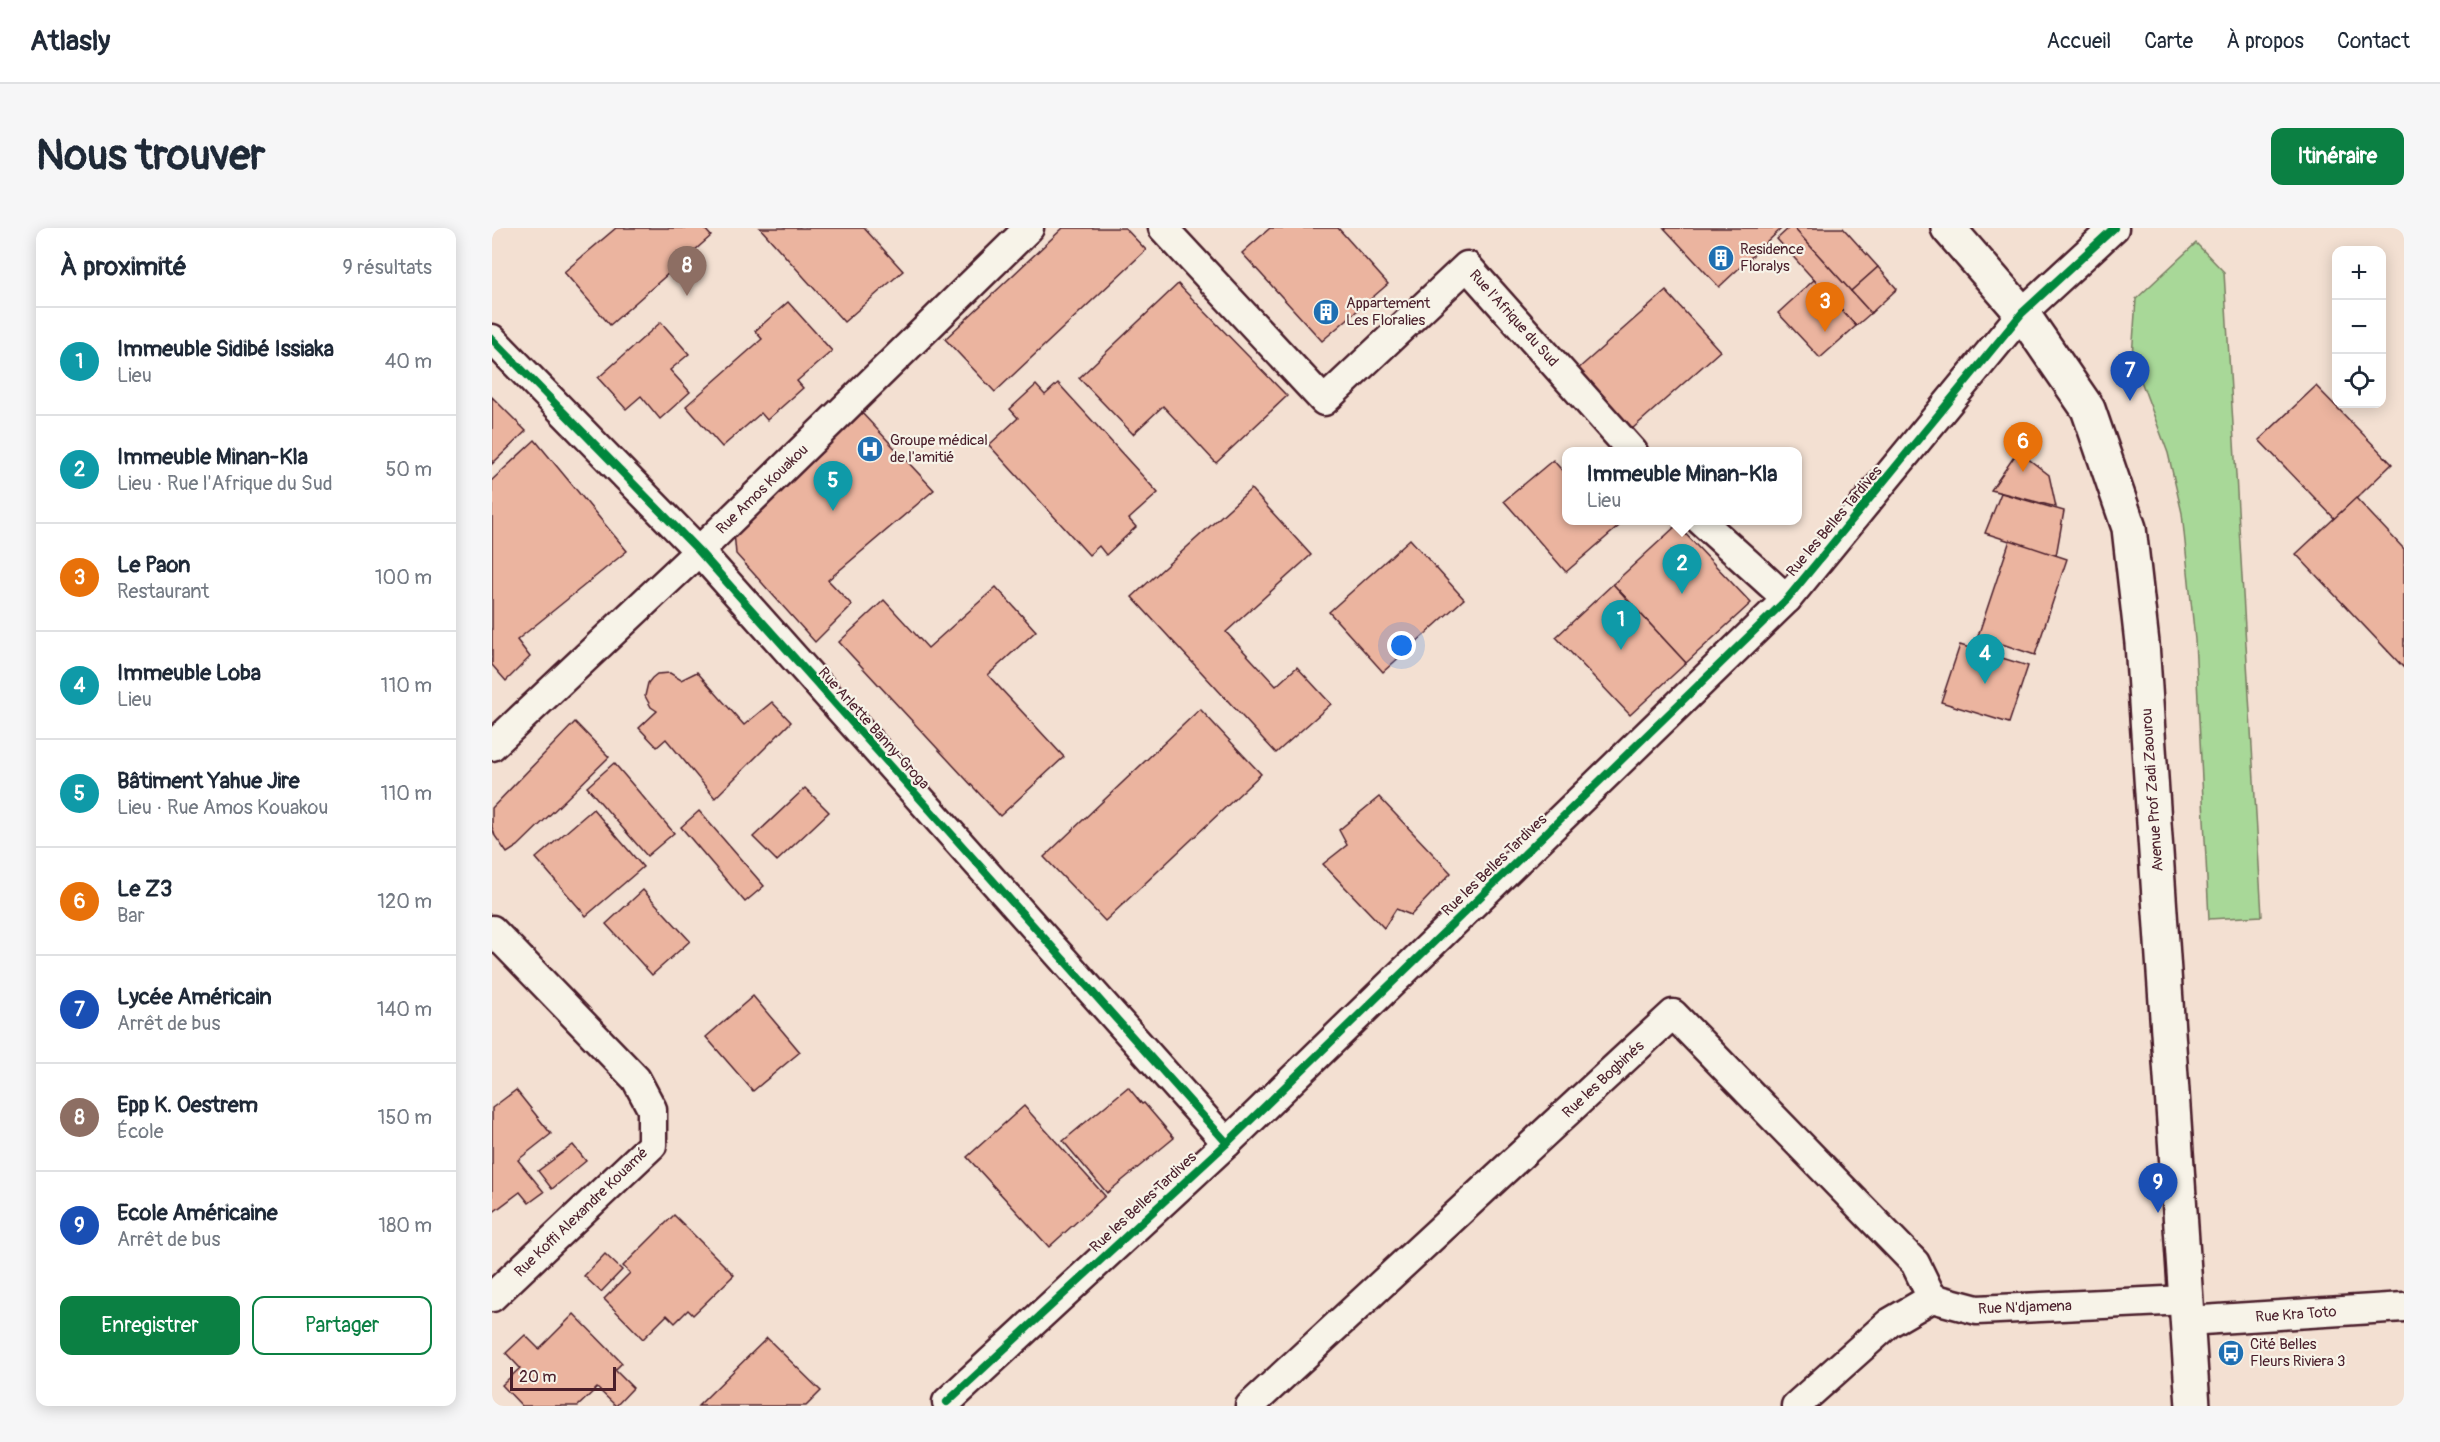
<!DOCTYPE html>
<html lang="fr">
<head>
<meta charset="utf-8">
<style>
	body { margin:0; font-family:Pangolin,sans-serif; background:#f6f6f7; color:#1f2937 }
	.controls { position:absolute; right:18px; top:18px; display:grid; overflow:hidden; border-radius:12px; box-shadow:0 3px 15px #0003 }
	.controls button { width:54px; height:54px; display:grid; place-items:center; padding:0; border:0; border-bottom:2px solid #e0e1e3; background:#fff; color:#1f2937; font:30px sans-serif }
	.scale { position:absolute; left:18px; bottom:15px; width:106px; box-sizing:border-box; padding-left:6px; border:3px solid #4a1f2b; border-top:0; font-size:16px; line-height:21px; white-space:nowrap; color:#4a1f2b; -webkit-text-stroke:4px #f7f3e8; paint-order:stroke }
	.you { position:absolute; left:910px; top:418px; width:21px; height:21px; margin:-15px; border:4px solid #fff; border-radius:50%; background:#1a73e8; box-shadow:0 0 0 9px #1a73e833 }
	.badge { display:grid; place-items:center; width:39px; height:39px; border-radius:50%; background:#0b8043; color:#fff; font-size:20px; font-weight:700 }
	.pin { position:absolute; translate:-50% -50px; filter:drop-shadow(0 2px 3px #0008) }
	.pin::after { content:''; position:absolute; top:32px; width:21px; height:18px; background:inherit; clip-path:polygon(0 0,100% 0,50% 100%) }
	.popup { position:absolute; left:1070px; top:219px; width:240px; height:78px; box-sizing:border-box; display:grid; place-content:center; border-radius:12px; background:#fff; filter:drop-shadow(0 2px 4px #0005); font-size:20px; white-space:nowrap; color:#747a83 }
	.popup b { font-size:22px; color:#1f2937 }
	.popup::after { content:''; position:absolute; left:50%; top:100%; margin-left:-12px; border:12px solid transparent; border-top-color:#fff }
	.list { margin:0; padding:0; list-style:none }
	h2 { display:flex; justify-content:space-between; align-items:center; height:78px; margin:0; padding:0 24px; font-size:26px }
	h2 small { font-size:20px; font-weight:400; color:#747a83 }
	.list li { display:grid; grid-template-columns:39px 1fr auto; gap:18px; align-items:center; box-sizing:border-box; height:108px; padding:0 24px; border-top:2px solid #e0e1e3 }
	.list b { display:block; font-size:22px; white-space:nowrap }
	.list p { margin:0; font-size:20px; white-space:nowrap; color:#747a83 }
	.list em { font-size:20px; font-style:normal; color:#747a83 }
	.actions { display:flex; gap:12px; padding:18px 24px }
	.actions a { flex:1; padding:14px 0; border:2px solid #0b8043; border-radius:12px; text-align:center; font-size:21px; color:#0b8043 }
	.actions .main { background:#0b8043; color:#fff }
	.icon { flex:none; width:33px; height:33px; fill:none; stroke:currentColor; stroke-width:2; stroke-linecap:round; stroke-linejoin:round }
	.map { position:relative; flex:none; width:1912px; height:1178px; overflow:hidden; border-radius:12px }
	header { display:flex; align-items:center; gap:36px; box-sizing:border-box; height:84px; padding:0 30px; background:#fff; border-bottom:2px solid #e0e1e3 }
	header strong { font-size:28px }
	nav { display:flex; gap:33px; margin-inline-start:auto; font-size:21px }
	.intro { display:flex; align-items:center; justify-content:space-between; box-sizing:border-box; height:144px; padding:0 36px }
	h1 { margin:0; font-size:42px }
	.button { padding:15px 27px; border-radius:12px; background:#0b8043; color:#fff; font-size:21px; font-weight:700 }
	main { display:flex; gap:36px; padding:0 36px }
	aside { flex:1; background:#fff; border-radius:12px; box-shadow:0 3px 15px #0003 }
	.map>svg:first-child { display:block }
	.green { fill:#a8d898; stroke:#797c62; stroke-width:1.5 }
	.building { fill:#ebb49f; stroke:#4a1f2b; stroke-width:1.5 }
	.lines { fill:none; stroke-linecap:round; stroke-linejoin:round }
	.minor-casing { stroke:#4a1f2b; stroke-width:33 }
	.secondary-casing { stroke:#4a1f2b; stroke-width:38 }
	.minor { stroke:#f7f3e8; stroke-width:28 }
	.secondary { stroke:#f7f3e8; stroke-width:33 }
	.cycleway-casing { stroke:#f7f3e8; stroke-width:11 }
	.cycleway { stroke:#00873e; stroke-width:8 }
	.labels { text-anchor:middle; stroke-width:4.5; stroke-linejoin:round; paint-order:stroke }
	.poi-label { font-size:15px; fill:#4a1f2b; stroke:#f7f3e8; text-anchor:start }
	.street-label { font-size:15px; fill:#4a1f2b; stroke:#f7f3e8 }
</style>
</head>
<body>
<header>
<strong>Atlasly</strong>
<nav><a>Accueil</a><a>Carte</a><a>À propos</a><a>Contact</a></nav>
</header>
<div class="intro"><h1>Nous trouver</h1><a class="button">Itinéraire</a></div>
<main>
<aside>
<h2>À proximité<small>9 résultats</small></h2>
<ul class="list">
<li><span class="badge" style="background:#0f9aa8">1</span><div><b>Immeuble Sidibé Issiaka</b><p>Lieu</p></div><em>40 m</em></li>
<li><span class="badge" style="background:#0f9aa8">2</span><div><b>Immeuble Minan-Kla</b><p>Lieu · Rue l'Afrique du Sud</p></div><em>50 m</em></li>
<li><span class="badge" style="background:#e8710a">3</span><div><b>Le Paon</b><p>Restaurant</p></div><em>100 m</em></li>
<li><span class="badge" style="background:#0f9aa8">4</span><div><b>Immeuble Loba</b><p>Lieu</p></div><em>110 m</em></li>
<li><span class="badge" style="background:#0f9aa8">5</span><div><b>Bâtiment Yahue Jire</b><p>Lieu · Rue Amos Kouakou</p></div><em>110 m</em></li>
<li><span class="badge" style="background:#e8710a">6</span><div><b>Le Z3</b><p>Bar</p></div><em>120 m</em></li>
<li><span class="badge" style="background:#1a4fb4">7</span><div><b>Lycée Américain</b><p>Arrêt de bus</p></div><em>140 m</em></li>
<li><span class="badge" style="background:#8d6e63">8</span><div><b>Epp K. Oestrem</b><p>École</p></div><em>150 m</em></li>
<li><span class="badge" style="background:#1a4fb4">9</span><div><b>Ecole Américaine</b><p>Arrêt de bus</p></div><em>180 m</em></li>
</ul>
<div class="actions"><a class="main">Enregistrer</a><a>Partager</a></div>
</aside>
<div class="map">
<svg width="1912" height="1178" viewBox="0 0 1912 1178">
	<rect width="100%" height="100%" fill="#f3e0d2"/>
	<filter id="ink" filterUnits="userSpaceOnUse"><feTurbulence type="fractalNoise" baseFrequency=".0167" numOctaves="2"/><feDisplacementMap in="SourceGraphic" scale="12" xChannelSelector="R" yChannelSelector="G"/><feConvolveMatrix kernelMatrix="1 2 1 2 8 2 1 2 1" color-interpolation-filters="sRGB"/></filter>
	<g filter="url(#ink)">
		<!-- green -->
		<polygon class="green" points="1704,15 1732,44 1770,688 1717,691 1703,412 1690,285 1676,225 1640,129 1644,71"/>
		<!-- building -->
		<g class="building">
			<polygon points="124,0 212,0 219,8 118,97 72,44"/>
			<polygon points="268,0 372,0 411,43 352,94"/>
			<polygon points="571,0 633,0 654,22 503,164 453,111"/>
			<polygon points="778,0 846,0 896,56 830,113 750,25"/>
			<polygon points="1172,0 1288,0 1289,1 1227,59"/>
			<polygon points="1297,0 1302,0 1379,85 1364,98 1285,11"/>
			<polygon points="1302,0 1351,0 1386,39 1359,63"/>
			<polygon points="1386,39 1405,61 1379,85 1359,63"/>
			<polygon points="1322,52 1364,98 1328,130 1286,85"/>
			<polygon points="686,56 795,168 724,235 671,178 641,206 587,150"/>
			<polygon points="1174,63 1228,123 1140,201 1086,141"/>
			<polygon points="296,74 340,123 305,153 311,160 275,192 269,185 230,219 194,178 270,111 263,103"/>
			<polygon points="169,94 197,126 178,142 198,164 168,191 149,168 134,181 106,150"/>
			<polygon points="566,155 666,265 637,291 644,299 614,327 607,318 597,327 497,217 526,190 518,181 544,157 553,167"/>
			<polygon points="1824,158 1900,236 1843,291 1767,212"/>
			<polygon points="0,169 34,203 0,236"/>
			<polygon points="368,183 442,262 336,352 360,377 323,414 244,326 242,304"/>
			<polygon points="43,212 135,323 25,412 38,429 14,453 0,437 0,252"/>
			<polygon points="1526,223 1557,247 1564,279 1499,262"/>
			<polygon points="1061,232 1074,247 1074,292 1134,292 1074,344 1012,273"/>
			<polygon points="759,261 819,327 734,404 784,458 805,439 839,476 784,525 640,369"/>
			<polygon points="1509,265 1572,283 1564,328 1493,305"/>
			<polygon points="1864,270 1912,321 1912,440 1804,326"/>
			<polygon points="1185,297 1259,375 1194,435 1121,356"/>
			<polygon points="918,311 972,371 891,444 837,384"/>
			<polygon points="1518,312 1575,331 1543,427 1486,408"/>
			<polygon points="1121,356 1194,435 1138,487 1064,409"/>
			<polygon points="504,359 544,403 496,447 572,529 508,588 347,414 392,372 436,420"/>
			<polygon points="1468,417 1536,438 1517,495 1449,474"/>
			<polygon points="205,444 252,497 280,474 299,494 223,570 174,511 165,519 147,500 165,483 159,479 153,468 156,455 160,450 165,446 178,445 189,452"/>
			<polygon points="708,481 769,546 613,693 552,629"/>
			<polygon points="83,494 117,529 26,618 15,625 3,608 0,599 0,580"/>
			<polygon points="122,535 182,605 155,628 95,559"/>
			<polygon points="313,560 337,584 285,633 261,609"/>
			<polygon points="887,569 959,645 919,687 904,681 892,700 831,636 855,617 847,602"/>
			<polygon points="101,581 151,639 94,688 44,630"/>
			<polygon points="207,583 272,658 253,674 189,599"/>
			<polygon points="151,662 198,713 160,747 114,696"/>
			<polygon points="261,768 308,824 261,863 214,809"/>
			<polygon points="636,859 650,876 652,875 682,910 615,965 571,913"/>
			<polygon points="24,862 59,906 26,932 52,964 37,975 28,964 0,985 0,880"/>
			<polygon points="532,878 613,968 557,1019 475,929"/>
			<polygon points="81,917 94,933 60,961 46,943"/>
			<polygon points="182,987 242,1047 201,1087 196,1082 183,1095 175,1087 151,1111 112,1071 138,1045 131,1038"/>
			<polygon points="113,1026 130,1042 109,1064 92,1048"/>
			<polygon points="82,1086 130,1135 123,1142 141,1160 124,1178 105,1160 86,1178 30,1178 10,1157 28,1140 14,1125 33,1107 47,1121"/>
			<polygon points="275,1110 329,1163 314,1178 206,1178"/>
		</g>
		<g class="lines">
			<defs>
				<g id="minor">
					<polyline points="671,0 832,173 975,38 1141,224"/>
					<polyline points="0,111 207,323 735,915"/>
					<polyline points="1208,292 1295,371"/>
					<polyline points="0,518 207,323 537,0"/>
					<polyline points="0,702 144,851 160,881 160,917 0,1069"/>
					<polyline points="1695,1093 1912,1079"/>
					<polyline points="455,1174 735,915 1295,371 1530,85 1622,0"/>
					<polyline points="758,1178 1181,786 1423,1035 1440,1070"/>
					<polyline points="1304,1178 1397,1095 1440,1070 1485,1082 1694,1072"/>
				</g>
				<polyline id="secondary" points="1456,0 1530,85 1596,181 1637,300 1650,415 1701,1178"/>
			</defs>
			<!-- minor casing -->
			<use href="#minor" class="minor-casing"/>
			<!-- secondary casing -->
			<use href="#secondary" class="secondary-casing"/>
			<!-- minor -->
			<use href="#minor" class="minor"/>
			<!-- secondary -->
			<use href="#secondary" class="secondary"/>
			<defs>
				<g id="cycleway">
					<polyline points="0,111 207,323 735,915"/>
					<polyline points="455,1174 735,915 1295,371 1530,85 1622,0"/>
				</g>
			</defs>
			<!-- cycleway casing -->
			<use href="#cycleway" class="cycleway-casing"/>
			<!-- cycleway -->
			<use href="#cycleway" class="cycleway"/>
		</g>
	</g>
	<!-- icons -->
	<defs>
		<symbol id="building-disc" viewBox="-11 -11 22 22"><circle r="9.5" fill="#1f6fb2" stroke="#f7f3e8"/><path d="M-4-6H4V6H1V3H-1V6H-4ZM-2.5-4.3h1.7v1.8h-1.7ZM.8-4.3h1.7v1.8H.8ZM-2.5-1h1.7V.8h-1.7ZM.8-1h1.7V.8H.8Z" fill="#fff"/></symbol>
		<symbol id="hospital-disc" viewBox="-11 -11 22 22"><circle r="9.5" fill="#1f6fb2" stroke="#f7f3e8"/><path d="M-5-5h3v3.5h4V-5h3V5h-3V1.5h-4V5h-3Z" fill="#fff"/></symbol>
		<symbol id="bus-disc" viewBox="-11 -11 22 22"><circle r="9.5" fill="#1f6fb2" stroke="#f7f3e8"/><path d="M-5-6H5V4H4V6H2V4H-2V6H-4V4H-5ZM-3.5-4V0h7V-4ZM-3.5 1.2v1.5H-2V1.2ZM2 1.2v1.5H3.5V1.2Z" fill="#fff"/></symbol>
	</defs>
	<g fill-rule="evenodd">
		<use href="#building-disc" x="1214" y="15" width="30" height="30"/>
		<use href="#building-disc" x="819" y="69" width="30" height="30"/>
		<use href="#hospital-disc" x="363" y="206" width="30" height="30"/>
		<use href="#bus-disc" x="1724" y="1110" width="30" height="30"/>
	</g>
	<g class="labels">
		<!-- poi labels -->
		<g class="poi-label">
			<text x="1248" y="26">Residence<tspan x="1248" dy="17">Floralys</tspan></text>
			<text x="854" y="80">Appartement<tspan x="854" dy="17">Les Floralies</tspan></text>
			<text x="398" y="217">Groupe médical<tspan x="398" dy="17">de l'amitié</tspan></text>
			<text x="1758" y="1121">Cité Belles<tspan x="1758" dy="17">Fleurs Riviera 3</tspan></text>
		</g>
		<!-- street labels -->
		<g class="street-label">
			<text transform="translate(1022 90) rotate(48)" y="5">Rue l'Afrique du Sud</text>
			<text transform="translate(270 261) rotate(-44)" y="5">Rue Amos Kouakou</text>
			<text transform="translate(1342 293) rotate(-50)" y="5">Rue les Belles Tardives</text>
			<text transform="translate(382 500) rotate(48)" y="5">Rue Arlette Banny-Groga</text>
			<text transform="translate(1660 562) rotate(-94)" y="5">Avenue Prof Zadi Zaourou</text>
			<text transform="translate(1002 637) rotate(-44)" y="5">Rue les Belles Tardives</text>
			<text transform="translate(1111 851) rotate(-43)" y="5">Rue les Bogbinés</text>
			<text transform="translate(651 974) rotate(-43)" y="5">Rue les Belles Tardives</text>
			<text transform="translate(89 984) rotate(-44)" y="5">Rue Koffi Alexandre Kouamé</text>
			<text transform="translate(1533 1079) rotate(-2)" y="5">Rue N'djamena</text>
			<text transform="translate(1804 1086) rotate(-4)" y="5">Rue Kra Toto</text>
		</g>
	</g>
</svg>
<div class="controls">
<button>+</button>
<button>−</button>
<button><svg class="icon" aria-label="locate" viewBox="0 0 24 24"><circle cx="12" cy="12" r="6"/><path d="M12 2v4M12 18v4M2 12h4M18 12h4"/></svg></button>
</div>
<div class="scale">20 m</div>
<div class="you"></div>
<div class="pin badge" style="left:1129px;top:422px;background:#0f9aa8">1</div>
<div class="pin badge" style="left:1190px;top:366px;background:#0f9aa8">2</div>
<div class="popup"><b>Immeuble Minan-Kla</b>Lieu</div>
<div class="pin badge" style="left:1333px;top:104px;background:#e8710a">3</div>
<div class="pin badge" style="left:1493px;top:456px;background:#0f9aa8">4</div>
<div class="pin badge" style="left:341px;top:283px;background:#0f9aa8">5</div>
<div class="pin badge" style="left:1531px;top:244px;background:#e8710a">6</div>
<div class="pin badge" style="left:1638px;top:173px;background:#1a4fb4">7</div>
<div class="pin badge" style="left:195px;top:68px;background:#8d6e63">8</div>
<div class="pin badge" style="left:1666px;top:985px;background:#1a4fb4">9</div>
</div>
</main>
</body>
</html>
